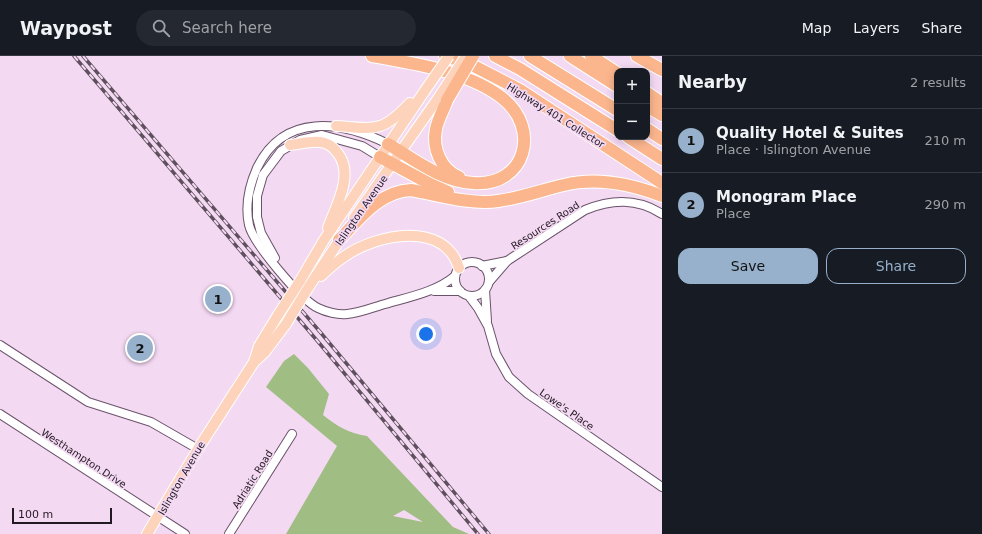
<!DOCTYPE html>
<html lang="en">
<head>
<meta charset="utf-8">
<style>
	body { margin:0; font-family:"DejaVu Sans",sans-serif; background:#242831; color:#f1f3f6 }
	.controls { position:absolute; right:12px; top:12px; display:grid; overflow:hidden; border-radius:8px; box-shadow:0 2px 10px #0003 }
	.controls button { width:36px; height:36px; display:grid; place-items:center; padding:0; border:0; border-bottom:1px solid #363941; background:#171b24; color:#f1f3f6; font:20px sans-serif }
	.scale { position:absolute; left:12px; bottom:10px; width:100px; box-sizing:border-box; padding-left:4px; border:2px solid #231923; border-top:0; font-size:11px; line-height:14px; white-space:nowrap; color:#231923; -webkit-text-stroke:3px #f4d9f3; paint-order:stroke }
	.you { position:absolute; left:426px; top:278px; width:14px; height:14px; margin:-10px; border:3px solid #fff; border-radius:50%; background:#1a73e8; box-shadow:0 0 0 6px #1a73e833 }
	.badge { display:grid; place-items:center; width:26px; height:26px; border-radius:50%; background:#97b0cb; color:#111; font-size:13px; font-weight:700 }
	.pin { position:absolute; translate:-50% -50%; border:2px solid #fff; box-shadow:0 1px 4px #0006 }
	.list { margin:0; padding:0; list-style:none }
	h2 { display:flex; justify-content:space-between; align-items:center; height:52px; margin:0; padding:0 16px; font-size:17px }
	h2 small { font-size:13px; font-weight:400; color:#9ea1a6 }
	.list li { display:grid; grid-template-columns:26px 1fr auto; gap:12px; align-items:center; box-sizing:border-box; height:64px; padding:0 16px; border-top:1px solid #363941 }
	.list b { display:block; font-size:15px; white-space:nowrap }
	.list p { margin:0; font-size:13px; white-space:nowrap; color:#9ea1a6 }
	.list em { font-size:13px; font-style:normal; color:#9ea1a6 }
	.actions { display:flex; gap:8px; padding:12px 16px }
	.actions a { flex:1; padding:9px 0; border:1px solid #97b0cb; border-radius:12px; text-align:center; font-size:14px; color:#97b0cb }
	.actions .main { background:#97b0cb; color:#111 }
	.icon { flex:none; width:22px; height:22px; fill:none; stroke:currentColor; stroke-width:2; stroke-linecap:round; stroke-linejoin:round }
	.map { position:relative; flex:none; width:662px; height:478px; overflow:hidden }
	header { display:flex; align-items:center; gap:24px; box-sizing:border-box; height:56px; padding:0 20px; background:#171b24; border-bottom:1px solid #363941 }
	header strong { font-size:19px }
	nav { display:flex; gap:22px; margin-inline-start:auto; font-size:14px }
	.search { width:280px; height:36px; background:#242831; display:flex; align-items:center; gap:10px; box-sizing:border-box; padding:0 14px; border-radius:22px; color:#9ea1a6; font-size:15px }
	main { display:flex }
	aside { flex:1; background:#171b24 }
	.map>svg:first-child { display:block }
	.green { fill:#a0be84; fill-rule:evenodd }
	.lines { fill:none; stroke-linecap:round; stroke-linejoin:round }
	.minor-casing { stroke:#6a536a; stroke-width:10 }
	.major-casing { stroke:#fff; stroke-width:12 }
	.highway-casing { stroke:#fff; stroke-width:14 }
	.minor { stroke:#fff; stroke-width:8 }
	.major { stroke:#fdd3bb; stroke-width:10 }
	.highway { stroke:#fbb68e; stroke-width:12 }
	.rail-casing { stroke:#5f505e; stroke-width:3.5 }
	.rail { stroke:#f4d9f3; stroke-width:2; stroke-dasharray:6; stroke-linecap:butt }
	.major-bridge-casing { stroke:#fff; stroke-width:12; stroke-linecap:butt }
	.highway-bridge-casing { stroke:#fff; stroke-width:14; stroke-linecap:butt }
	.major-bridge { stroke:#fdd3bb; stroke-width:10 }
	.highway-bridge { stroke:#fbb68e; stroke-width:12 }
	.labels { text-anchor:middle; stroke-width:3.5; stroke-linejoin:round; paint-order:stroke }
	.street-label { font-size:10px; fill:#231923; stroke:#f4d9f3 }
</style>
</head>
<body>
<header>
<strong>Waypost</strong>
<div class="search"><svg class="icon" aria-label="search" viewBox="0 0 24 24"><circle cx="10" cy="10" r="6"/><path d="M15 15l6 6"/></svg>Search here</div>
<nav><a>Map</a><a>Layers</a><a>Share</a></nav>
</header>
<main>
<div class="map">
<svg width="662" height="478" viewBox="0 0 662 478">
	<rect width="100%" height="100%" fill="#f4d9f3"/>
	<!-- green -->
	<path class="green" d="M 294,298 L 308,312 L 329,338 L 323,359 C 337,370 348,377 367,380 L 453,471 L 469,478 L 286,478 L 337,390 L 266,331 L 284,305 ZM 404,454 L 423,466 L 393,460 Z"/>
	<g class="lines">
		<defs>
			<g id="minor">
				<path d="M 388,88 C 341,65 284,56 257,112 C 249,130 245,150 249,169 C 253,187 301,244 318,252 C 326,256 338,259 347,258 C 360,257 374,251 385,248 C 409,241 436,236 455,220"/>
				<polyline points="275,202 261,177 257,161 257,140 263,119 281,95 300,84 322,79 362,90 380,101"/>
				<circle cx="472" cy="223" r="17"/>
				<polyline points="482,210 507,205"/>
				<path d="M 489,226 L 507,205 L 585,154 C 612,143 637,142 662,158"/>
				<polyline points="485,234 487,265"/>
				<polyline points="434,235 460,235"/>
				<polyline points="469,240 478,252 488,270 496,298 509,321 528,338 662,431"/>
				<polyline points="0,289 88,346 151,366 198,393"/>
				<polyline points="0,358 185,478"/>
				<polyline points="229,478 292,378"/>
			</g>
			<g id="major">
				<path d="M 336,70 C 375,73 382,77 410,47"/>
				<path d="M 290,89 C 299,88 311,85 320,86 C 327,87 331,89 336,95 C 356,117 336,149 328,172"/>
				<polyline points="354,162 439,41"/>
				<path d="M 321,220 C 328,213 336,206 345,200 C 377,178 444,164 459,212"/>
				<polyline points="300,225 324,184 424,36"/>
				<polyline points="308,232 343,179"/>
				<polyline points="254,306 265,296 286,268"/>
				<polyline points="147,478 198,393 254,306 259,290 278,259"/>
			</g>
			<g id="highway">
				<path d="M 372,0 C 414,7 468,16 501,41 C 542,72 526,131 473,127 C 441,125 415,104 388,88"/>
				<polyline points="445,0 468,7 520,34 662,127"/>
				<polyline points="495,0 520,13 617,74"/>
				<polyline points="530,0 617,54"/>
				<polyline points="570,0 617,30"/>
				<polyline points="591,0 617,17"/>
				<polyline points="637,0 662,14"/>
				<polyline points="647,37 662,47"/>
				<path d="M 447,44 C 444,53 438,63 436,73 C 432,92 441,114 459,121"/>
				<polyline points="647,50 662,59"/>
				<polyline points="647,73 662,83"/>
				<polyline points="628,81 662,103"/>
				<polyline points="380,101 430,128 448,136"/>
				<path d="M 339,184 C 359,163 380,135 411,134 C 439,139 470,149 498,145 C 521,142 542,134 564,129 C 596,121 631,128 662,140"/>
			</g>
		</defs>
		<!-- minor casing -->
		<use href="#minor" class="minor-casing"/>
		<!-- major casing -->
		<use href="#major" class="major-casing"/>
		<!-- highway casing -->
		<use href="#highway" class="highway-casing"/>
		<!-- minor -->
		<use href="#minor" class="minor"/>
		<!-- major -->
		<use href="#major" class="major"/>
		<!-- highway -->
		<use href="#highway" class="highway"/>
		<defs>
			<g id="rail">
				<polyline points="74,0 320,288 478,478"/>
				<polyline points="83,0 321,277 489,478"/>
			</g>
		</defs>
		<!-- rail casing -->
		<use href="#rail" class="rail-casing"/>
		<!-- rail -->
		<use href="#rail" class="rail"/>
		<defs>
			<g id="major-bridge">
				<polyline points="424,36 449,0"/>
				<polyline points="439,41 466,0"/>
				<polyline points="278,259 300,225"/>
				<polyline points="286,268 308,232"/>
			</g>
			<polyline id="highway-bridge" points="447,44 473,0"/>
		</defs>
		<!-- major-bridge casing -->
		<use href="#major-bridge" class="major-bridge-casing"/>
		<!-- highway-bridge casing -->
		<use href="#highway-bridge" class="highway-bridge-casing"/>
		<!-- major-bridge -->
		<use href="#major-bridge" class="major-bridge"/>
		<!-- highway-bridge -->
		<use href="#highway-bridge" class="highway-bridge"/>
	</g>
	<g class="labels">
		<!-- street labels -->
		<g class="street-label">
			<text transform="translate(556 59) rotate(32)" y="4">Highway 401 Collector</text>
			<text transform="translate(361 154) rotate(-55)" y="4">Islington Avenue</text>
			<text transform="translate(545 169) rotate(-33)" y="4">Resources Road</text>
			<text transform="translate(567 353) rotate(35)" y="4">Lowe's Place</text>
			<text transform="translate(84 402) rotate(33)" y="4">Westhampton Drive</text>
			<text transform="translate(181 422) rotate(-60)" y="4">Islington Avenue</text>
			<text transform="translate(252 423) rotate(-58)" y="4">Adriatic Road</text>
		</g>
	</g>
</svg>
<div class="controls">
<button>+</button>
<button>−</button>
</div>
<div class="scale">100 m</div>
<div class="you"></div>
<div class="pin badge" style="left:218px;top:243px">1</div>
<div class="pin badge" style="left:140px;top:292px">2</div>
</div>
<aside>
<h2>Nearby<small>2 results</small></h2>
<ul class="list">
<li><span class="badge">1</span><div><b>Quality Hotel &amp; Suites</b><p>Place · Islington Avenue</p></div><em>210 m</em></li>
<li><span class="badge">2</span><div><b>Monogram Place</b><p>Place</p></div><em>290 m</em></li>
</ul>
<div class="actions"><a class="main">Save</a><a>Share</a></div>
</aside>
</main>
</body>
</html>
